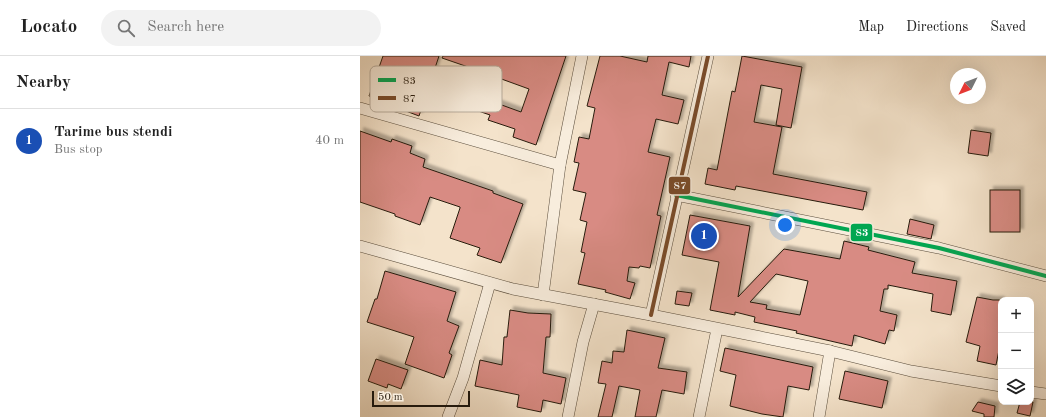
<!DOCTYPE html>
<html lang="en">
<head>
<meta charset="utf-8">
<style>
	body { margin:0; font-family:"Old Standard TT",serif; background:#f2f2f2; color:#222 }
	.controls { position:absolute; right:12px; bottom:12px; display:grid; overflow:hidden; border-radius:8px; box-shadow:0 4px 16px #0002 }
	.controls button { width:36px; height:36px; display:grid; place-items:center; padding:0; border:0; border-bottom:1px solid #e0e0e0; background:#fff; color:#222; font:20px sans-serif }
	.compass { position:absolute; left:590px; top:12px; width:36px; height:36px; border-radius:50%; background:#fff; box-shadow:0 4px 16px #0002; rotate:228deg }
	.scale { position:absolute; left:12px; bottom:10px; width:98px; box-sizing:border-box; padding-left:4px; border:2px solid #271b0d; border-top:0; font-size:11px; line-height:14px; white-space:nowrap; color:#271b0d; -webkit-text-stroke:3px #f8eddd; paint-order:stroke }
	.you { position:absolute; left:425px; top:169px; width:14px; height:14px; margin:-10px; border:3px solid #fff; border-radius:50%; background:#1a73e8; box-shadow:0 0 0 6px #1a73e833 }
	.badge { display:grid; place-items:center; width:26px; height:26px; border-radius:50%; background:#8f2418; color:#fff; font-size:13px; font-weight:700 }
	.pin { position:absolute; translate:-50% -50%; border:2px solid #fff; box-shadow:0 1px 4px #0006 }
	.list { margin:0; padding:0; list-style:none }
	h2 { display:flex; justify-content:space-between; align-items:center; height:52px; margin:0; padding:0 16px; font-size:17px }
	h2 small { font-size:13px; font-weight:400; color:#767676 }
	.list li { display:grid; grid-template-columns:26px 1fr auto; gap:12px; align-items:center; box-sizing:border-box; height:64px; padding:0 16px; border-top:1px solid #e0e0e0 }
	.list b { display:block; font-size:15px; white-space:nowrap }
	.list p { margin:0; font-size:13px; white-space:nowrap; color:#767676 }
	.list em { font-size:13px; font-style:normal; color:#767676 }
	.icon { flex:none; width:22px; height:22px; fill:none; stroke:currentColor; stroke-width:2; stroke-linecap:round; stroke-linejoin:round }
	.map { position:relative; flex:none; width:686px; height:361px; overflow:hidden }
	header { display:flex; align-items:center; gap:24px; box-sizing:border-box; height:56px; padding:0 20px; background:#fff; border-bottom:1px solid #e0e0e0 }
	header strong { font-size:19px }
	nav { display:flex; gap:22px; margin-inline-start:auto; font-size:14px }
	.search { width:280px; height:36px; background:#f2f2f2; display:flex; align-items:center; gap:10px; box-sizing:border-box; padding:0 14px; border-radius:22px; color:#767676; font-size:15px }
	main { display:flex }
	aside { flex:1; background:#fff }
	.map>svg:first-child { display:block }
	.building { fill:#d88b83; stroke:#271b0d; fill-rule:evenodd; filter:url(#shadow) }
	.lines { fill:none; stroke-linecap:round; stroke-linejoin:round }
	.minor-casing { stroke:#5a4d3c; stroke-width:12 }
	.minor { stroke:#f8eddd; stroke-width:11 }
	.bus-1-casing { stroke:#f8eddd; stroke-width:7 }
	.bus-2-casing { stroke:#f8eddd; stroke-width:7 }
	.bus-1 { stroke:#00a651; stroke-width:4 }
	.bus-2 { stroke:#7a4b2a; stroke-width:4 }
	.key { fill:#f8eddd; stroke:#b9ae9f; stroke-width:1 }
	.key-label { font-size:11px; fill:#271b0d }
	.line-badge { stroke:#f8eddd; stroke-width:1.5 }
	.badge-label { font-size:11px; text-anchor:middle; font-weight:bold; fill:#fff }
</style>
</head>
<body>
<header>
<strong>Locato</strong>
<div class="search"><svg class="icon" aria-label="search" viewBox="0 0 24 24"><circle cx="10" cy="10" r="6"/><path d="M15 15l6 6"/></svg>Search here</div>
<nav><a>Map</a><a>Directions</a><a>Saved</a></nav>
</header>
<main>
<aside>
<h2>Nearby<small></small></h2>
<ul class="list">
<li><span class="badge" style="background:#1a4fb4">1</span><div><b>Tarime bus stendi</b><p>Bus stop</p></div><em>40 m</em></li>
</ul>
</aside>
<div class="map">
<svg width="686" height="361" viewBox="0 0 686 361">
	<defs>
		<filter id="shadow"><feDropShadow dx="3.5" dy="-3.5" stdDeviation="1" flood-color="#0004"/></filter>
	</defs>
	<rect width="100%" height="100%" fill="#f4e3cb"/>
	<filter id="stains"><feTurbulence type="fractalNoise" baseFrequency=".005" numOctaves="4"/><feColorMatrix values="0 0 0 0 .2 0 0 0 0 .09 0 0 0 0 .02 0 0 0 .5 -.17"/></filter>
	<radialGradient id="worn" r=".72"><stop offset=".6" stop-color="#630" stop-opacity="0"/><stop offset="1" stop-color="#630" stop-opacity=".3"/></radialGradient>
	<!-- building -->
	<g class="building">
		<polygon points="23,0 79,0 59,60 38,52 38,50 9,40"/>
		<path d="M 83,0 L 206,0 L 176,89 L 153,81 L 155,73 L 128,64 L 130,59 L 101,49 L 114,13 L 82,2 ZM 136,21 L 169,33 L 161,56 L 128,44 Z"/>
		<polygon points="240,0 260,0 287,6 288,0 331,0 329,11 309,6 302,39 324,44 318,68 296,63 288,96 310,101 297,159 301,160 290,212 280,210 279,212 269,211 267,225 275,227 270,243 245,236 246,234 218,228 225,197 221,196 227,166 220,164 226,137 213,134 219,107 214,106 219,81 229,83 235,52 227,50"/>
		<polygon points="382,0 442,11 431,72 416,69 422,33 401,29 394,66 422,71 413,118 507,136 503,154 376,130 375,134 345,128 348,112 357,114 372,35 375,36"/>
		<polygon points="611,74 631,77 628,100 608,97"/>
		<polygon points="0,75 31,86 32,83 52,90 50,97 65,103 63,111 133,135 133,137 163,148 141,207 117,199 120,192 90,182 100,152 100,151 70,141 60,169 35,160 35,158 0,146"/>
		<rect x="630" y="134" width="30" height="42"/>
		<path d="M 330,159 L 390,170 L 378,241 L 424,193 L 480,203 L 484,185 L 509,191 L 508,194 L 555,206 L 552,217 L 597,225 L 591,259 L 571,255 L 573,238 L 528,229 L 528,233 L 524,233 L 520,255 L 537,259 L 534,275 L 529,274 L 525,288 L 494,279 L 492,290 L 436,277 L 437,275 L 394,266 L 395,261 L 375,256 L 375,259 L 350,254 L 359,206 L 322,199 ZM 416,218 L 448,225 L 440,259 L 406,253 L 407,249 L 390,246 Z"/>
		<polygon points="550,163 574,169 571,183 547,178"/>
		<polygon points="25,215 96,236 87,265 99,270 89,297 92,299 84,322 45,308 54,281 7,266 15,243 17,243"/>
		<polygon points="317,235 332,237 329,250 315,248"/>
		<polygon points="617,241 633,244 641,244 641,295 639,294 636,309 617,305 620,290 606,286"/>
		<polygon points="150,254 168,257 191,258 190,281 186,281 183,317 206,322 201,348 183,344 181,356 157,351 159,339 115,330 120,304 142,309 144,281 147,281"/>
		<polygon points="267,274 305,282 298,312 327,316 324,338 302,334 296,361 275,361 280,334 259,330 252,361 238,361 246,328 238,327 242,305 252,307 253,295 264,296"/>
		<polygon points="365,292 453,311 449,334 428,330 423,361 402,358 370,350 376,319 360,315"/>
		<polygon points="16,303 48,314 41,333 28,328 27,332 8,325"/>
		<polygon points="485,315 528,325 522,352 479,343"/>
		<polygon points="618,346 635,350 634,361 624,361 624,358 612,355"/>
		<polygon points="660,346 673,346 670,360 657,357"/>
	</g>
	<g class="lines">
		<defs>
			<g id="minor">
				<polyline points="0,52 200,109"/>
				<polyline points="316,139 579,192 686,220"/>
				<polyline points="0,190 153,233 291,259 470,295 551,315 641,330"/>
				<polyline points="183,239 200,109 222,0"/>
				<polyline points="291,259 348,0"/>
				<polyline points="671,336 686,338"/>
				<polyline points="88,361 103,322 130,227"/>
				<polyline points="208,361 223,286 234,248"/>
				<polyline points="339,361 357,273"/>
				<polyline points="459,361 470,295"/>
			</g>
		</defs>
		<!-- minor casing -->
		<use href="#minor" class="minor-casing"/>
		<!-- minor -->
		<use href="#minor" class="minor"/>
		<defs>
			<polyline id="bus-1" points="316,139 579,192 686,220"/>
			<polyline id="bus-2" points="291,259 348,0"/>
		</defs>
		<!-- bus-1 casing -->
		<use href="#bus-1" class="bus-1-casing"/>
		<!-- bus-2 casing -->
		<use href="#bus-2" class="bus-2-casing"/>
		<!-- bus-1 -->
		<use href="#bus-1" class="bus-1"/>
		<!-- bus-2 -->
		<use href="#bus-2" class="bus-2"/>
	</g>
	<!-- legend -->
	<rect x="10" y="10" width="132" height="46" rx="6" class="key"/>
	<rect x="18" y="22" width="18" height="4" fill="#00a651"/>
	<rect x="18" y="40" width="18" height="4" fill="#7a4b2a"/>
	<g class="key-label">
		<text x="43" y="28">83</text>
		<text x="43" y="46">87</text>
	</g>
	<g class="line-badge">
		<rect x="308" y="120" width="23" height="19" rx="4" fill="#7a4b2a"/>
		<rect x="490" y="167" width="23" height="19" rx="4" fill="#00a651"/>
	</g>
	<g class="badge-label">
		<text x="320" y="133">87</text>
		<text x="502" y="180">83</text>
	</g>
	<rect width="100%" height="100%" filter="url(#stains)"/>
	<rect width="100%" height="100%" fill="url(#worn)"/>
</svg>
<div class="controls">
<button>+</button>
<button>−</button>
<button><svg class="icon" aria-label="layers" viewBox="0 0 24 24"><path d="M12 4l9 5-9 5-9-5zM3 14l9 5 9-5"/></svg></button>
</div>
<svg class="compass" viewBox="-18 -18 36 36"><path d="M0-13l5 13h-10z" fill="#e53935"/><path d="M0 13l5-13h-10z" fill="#767676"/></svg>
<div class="scale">50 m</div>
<div class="you"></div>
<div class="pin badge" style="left:344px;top:180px;background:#1a4fb4">1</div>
</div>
</main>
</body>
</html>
